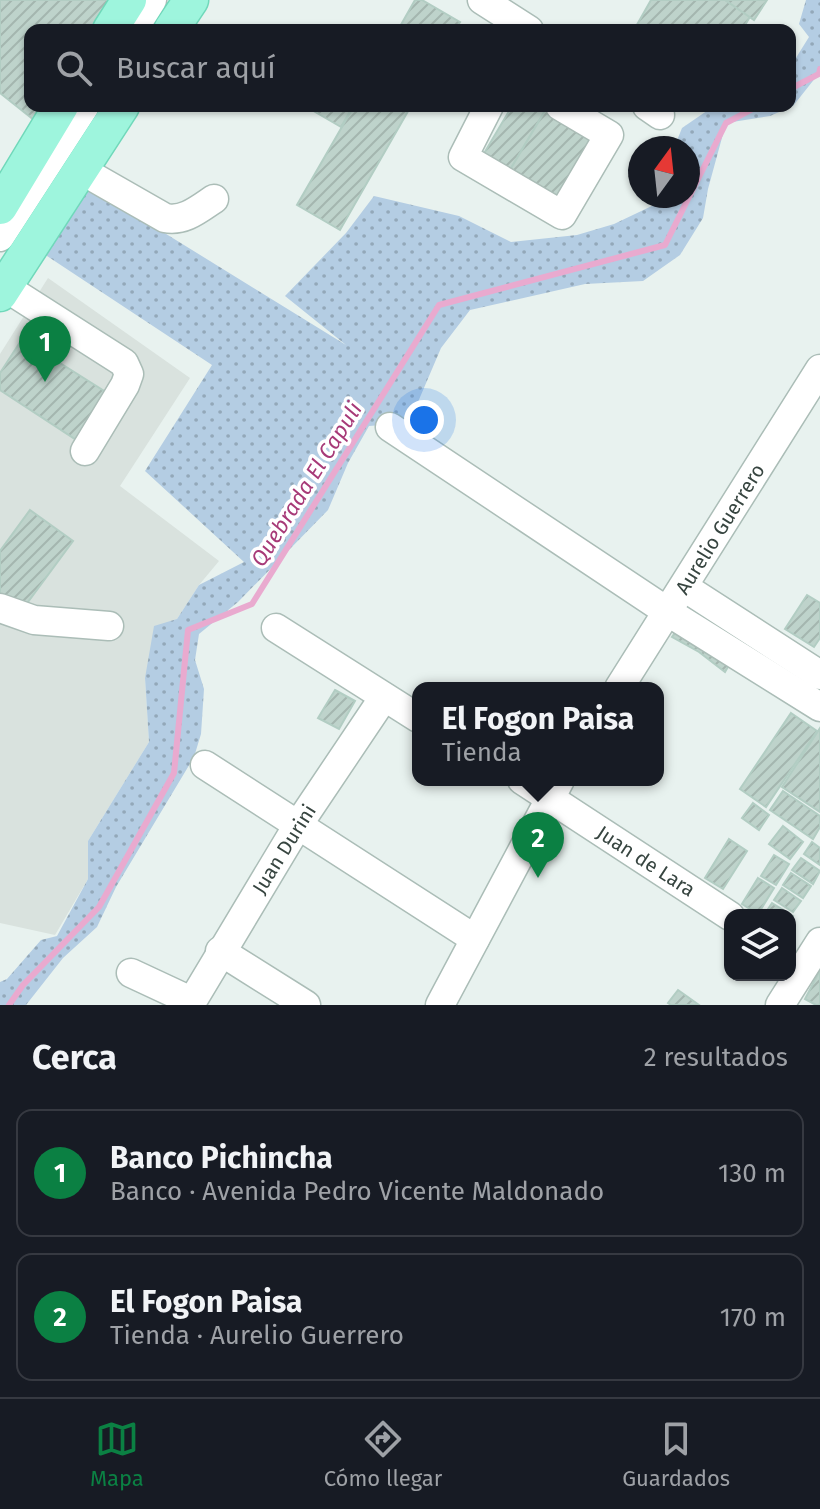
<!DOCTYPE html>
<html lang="es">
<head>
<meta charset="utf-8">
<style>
	body { margin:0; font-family:"Fira Sans",sans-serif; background:#242831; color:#f1f3f6 }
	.controls { position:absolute; right:24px; bottom:24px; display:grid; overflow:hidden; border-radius:16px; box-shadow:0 2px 6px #0004 }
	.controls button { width:72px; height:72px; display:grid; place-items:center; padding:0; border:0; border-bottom:2px solid #363941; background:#171b24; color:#f1f3f6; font:40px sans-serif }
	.compass { position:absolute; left:628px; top:136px; width:72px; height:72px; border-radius:50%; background:#171b24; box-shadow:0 2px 6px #0004; rotate:15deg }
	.you { position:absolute; left:424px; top:420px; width:28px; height:28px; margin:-20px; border:6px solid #fff; border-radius:50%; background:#1a73e8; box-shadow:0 0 0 12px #1a73e833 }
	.badge { display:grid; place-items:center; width:52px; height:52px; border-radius:50%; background:#0b8043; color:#fff; font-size:26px; font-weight:700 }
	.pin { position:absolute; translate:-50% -66px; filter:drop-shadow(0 2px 4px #0008) }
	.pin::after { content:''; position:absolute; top:42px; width:28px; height:24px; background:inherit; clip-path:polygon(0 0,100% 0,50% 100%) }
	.popup { position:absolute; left:412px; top:682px; width:252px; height:104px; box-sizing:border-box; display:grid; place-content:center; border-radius:16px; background:#171b24; filter:drop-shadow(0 2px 6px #0005); font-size:26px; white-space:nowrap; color:#9ea1a6 }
	.popup b { font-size:30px; color:#f1f3f6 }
	.popup::after { content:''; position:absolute; left:50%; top:100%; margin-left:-16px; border:16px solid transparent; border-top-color:#171b24 }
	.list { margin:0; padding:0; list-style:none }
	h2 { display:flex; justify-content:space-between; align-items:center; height:104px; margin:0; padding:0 32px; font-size:34px }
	h2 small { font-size:26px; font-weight:400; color:#9ea1a6 }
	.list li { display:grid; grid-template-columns:52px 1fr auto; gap:24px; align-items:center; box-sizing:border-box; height:128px; margin:0 16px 16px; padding:0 16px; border:2px solid #363941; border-radius:16px }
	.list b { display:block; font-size:30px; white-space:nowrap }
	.list p { margin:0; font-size:26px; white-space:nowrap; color:#9ea1a6 }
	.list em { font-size:26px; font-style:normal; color:#9ea1a6 }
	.icon { flex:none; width:44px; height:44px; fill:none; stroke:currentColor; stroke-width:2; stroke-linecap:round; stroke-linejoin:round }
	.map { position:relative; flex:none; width:820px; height:1005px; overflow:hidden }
	.search { position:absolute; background:#171b24; box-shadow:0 2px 6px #0004; left:24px; right:24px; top:24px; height:88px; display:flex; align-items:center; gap:20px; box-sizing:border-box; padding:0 28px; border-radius:16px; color:#9ea1a6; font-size:30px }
	.sheet { height:392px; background:#171b24 }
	nav { display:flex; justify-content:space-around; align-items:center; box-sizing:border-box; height:112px; border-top:2px solid #363941; background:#171b24; font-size:22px; color:#9ea1a6 }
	nav a { display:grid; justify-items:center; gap:4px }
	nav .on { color:#0b8043 }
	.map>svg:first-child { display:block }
	.industrial { fill:#d9e2de }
	.grass { fill:url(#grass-dots) }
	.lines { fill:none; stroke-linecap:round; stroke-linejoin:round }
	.stream { stroke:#e9aacf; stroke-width:6 }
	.building { fill:url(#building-hatch); stroke:#b2cdc3; stroke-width:2 }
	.minor-casing { stroke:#abbdb7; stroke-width:31 }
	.major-casing { stroke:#70d8ba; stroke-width:37 }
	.minor { stroke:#fff; stroke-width:28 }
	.major { stroke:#9ef5dd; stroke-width:34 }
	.labels { text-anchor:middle; stroke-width:7; stroke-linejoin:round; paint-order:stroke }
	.street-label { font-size:20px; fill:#374540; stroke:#fff }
	.water-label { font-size:22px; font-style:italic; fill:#a73a78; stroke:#fff }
</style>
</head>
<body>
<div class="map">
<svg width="820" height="1005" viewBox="0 0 820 1005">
	<defs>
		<pattern id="grass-dots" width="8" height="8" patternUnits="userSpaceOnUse" patternTransform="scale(2)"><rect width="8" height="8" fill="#b4cde3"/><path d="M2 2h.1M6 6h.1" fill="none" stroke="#93a8b9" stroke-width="1.8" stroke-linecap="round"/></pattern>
		<pattern id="building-hatch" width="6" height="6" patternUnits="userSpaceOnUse" patternTransform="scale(2)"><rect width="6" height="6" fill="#bed3cb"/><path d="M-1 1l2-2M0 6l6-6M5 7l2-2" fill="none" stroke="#a4b6af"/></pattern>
	</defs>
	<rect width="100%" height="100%" fill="#e8f2ef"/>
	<!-- industrial -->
	<polygon class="industrial" points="48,278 190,378 120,486 219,561 199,585 177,619 145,678 149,742 88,841 88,879 55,935 0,923 0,354"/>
	<!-- grass -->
	<polygon class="grass" points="806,0 820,0 820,72 793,106 770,116 726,123 708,189 703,218 680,255 643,281 585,284 470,310 441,348 415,409 395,424 369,426 348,463 328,510 238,602 199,634 195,660 204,689 201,734 194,757 116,887 97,927 63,958 26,1005 0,1005 0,982 7,979 41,940 57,936 88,879 88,841 149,742 145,678 154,626 177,619 199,585 244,562 145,471 212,365 44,254 90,187 346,345 285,296 346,233 374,196 459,216 511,242 577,235 614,224 656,204 650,196 688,196 688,148 674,148 682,128 714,106 790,106 790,63 794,61 809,37 799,24"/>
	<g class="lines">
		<!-- stream -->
		<g class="stream">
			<polyline points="790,89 819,74 820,69"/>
			<polyline points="9,1005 23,985 99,907 174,773 188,630 252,604 439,305 665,245 726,123 758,106"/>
		</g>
	</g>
	<!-- building -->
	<g class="building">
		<polygon points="0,0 122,0 102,30 30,30 30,106 51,106 39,124 0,93"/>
		<polygon points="415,0 422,0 460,22 455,30 398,30"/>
		<polygon points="651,0 725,0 751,15 742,30 634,30"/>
		<polygon points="725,0 767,0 754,20"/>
		<polygon points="305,106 353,106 341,127"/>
		<polygon points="354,106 411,106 340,230 297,205"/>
		<polygon points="512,106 540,106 546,109 510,170 483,155"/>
		<polygon points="546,109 598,140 561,201 510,170"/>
		<polygon points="22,339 109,394 78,441 0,390 0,373"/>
		<polygon points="30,510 73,541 22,610 0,594 0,551"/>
		<polygon points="807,595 820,603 820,638 814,647 785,629"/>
		<polygon points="681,624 733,658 725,672 699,652 672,637"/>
		<polygon points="335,690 355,701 339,729 318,718"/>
		<polygon points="791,713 817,731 766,807 740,789"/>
		<polygon points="820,728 820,812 782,787"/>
		<polygon points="783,791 820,816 820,827 813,839 770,810"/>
		<polygon points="753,803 769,815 759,830 742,818"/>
		<polygon points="783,826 803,842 790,859 769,844"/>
		<polygon points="729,839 747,851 723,889 705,878"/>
		<polygon points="812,842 820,848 820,865 804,854"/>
		<polygon points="774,855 789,864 776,885 761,876"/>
		<polygon points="801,858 820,871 813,884 792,870"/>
		<polygon points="791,873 811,886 803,898 783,885"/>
		<polygon points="758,878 774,888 758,914 742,904"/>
		<polygon points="782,888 801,901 793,912 774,900"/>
		<polygon points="772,903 793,916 790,920 790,915 764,915"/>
		<polygon points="820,970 820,1005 816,1005 805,999"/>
		<polygon points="678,990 699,1005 671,1005 668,1003"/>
	</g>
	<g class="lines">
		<defs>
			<g id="minor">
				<polyline points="482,0 529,30"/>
				<polyline points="133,30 152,0"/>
				<polyline points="489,106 463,157 562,215 609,135 560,106"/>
				<polyline points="647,106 660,115"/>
				<path d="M 81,170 L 165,218 C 184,222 199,209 214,199"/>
				<polyline points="0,237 85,106"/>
				<polyline points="5,287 124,363 129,374 125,385 85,451"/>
				<polyline points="390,427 668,612 820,707"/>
				<polyline points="684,587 820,675"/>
				<polyline points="0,608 34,620 109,626"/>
				<polyline points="276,628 418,718"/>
				<polyline points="619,688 820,369"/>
				<polyline points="205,765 475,939"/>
				<polyline points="522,780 730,916"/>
				<polyline points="220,951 306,1005"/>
				<polyline points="131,973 191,1001"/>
				<polyline points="190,1005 298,825 384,697"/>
				<polyline points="440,1005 560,780"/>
				<polyline points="780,1005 820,942"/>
			</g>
			<g id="major">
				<polyline points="110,30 129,0"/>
				<polyline points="171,30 191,0"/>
				<polyline points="0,207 61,106"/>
				<polyline points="0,294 122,106"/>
			</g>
		</defs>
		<!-- minor casing -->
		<use href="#minor" class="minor-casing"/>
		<!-- major casing -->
		<use href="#major" class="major-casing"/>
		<!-- minor -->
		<use href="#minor" class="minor"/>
		<!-- major -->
		<use href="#major" class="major"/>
	</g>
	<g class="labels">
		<!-- street labels -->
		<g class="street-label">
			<text transform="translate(720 529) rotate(-58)" y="7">Aurelio Guerrero</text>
			<text transform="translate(284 849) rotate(-58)" y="7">Juan Durini</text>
			<text transform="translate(646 861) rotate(33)" y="7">Juan de Lara</text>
		</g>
		<!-- water labels -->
		<g class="water-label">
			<text transform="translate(306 484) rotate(-58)" y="8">Quebrada El Capuli</text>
		</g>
	</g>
</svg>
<div class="controls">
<button><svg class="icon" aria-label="layers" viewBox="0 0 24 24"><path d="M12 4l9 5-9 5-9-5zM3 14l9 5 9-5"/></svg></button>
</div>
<svg class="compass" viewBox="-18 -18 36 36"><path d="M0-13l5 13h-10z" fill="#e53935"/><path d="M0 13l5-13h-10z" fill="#9ea1a6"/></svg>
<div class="you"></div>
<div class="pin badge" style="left:45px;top:382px">1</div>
<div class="pin badge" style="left:538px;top:878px">2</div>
<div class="popup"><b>El Fogon Paisa</b>Tienda</div>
<div class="search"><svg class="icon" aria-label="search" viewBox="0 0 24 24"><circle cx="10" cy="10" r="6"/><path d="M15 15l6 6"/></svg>Buscar aquí</div>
</div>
<section class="sheet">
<h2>Cerca<small>2 resultados</small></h2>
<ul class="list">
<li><span class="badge">1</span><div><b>Banco Pichincha</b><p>Banco · Avenida Pedro Vicente Maldonado</p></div><em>130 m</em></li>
<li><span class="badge">2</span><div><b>El Fogon Paisa</b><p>Tienda · Aurelio Guerrero</p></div><em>170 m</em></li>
</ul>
</section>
<nav>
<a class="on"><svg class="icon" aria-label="map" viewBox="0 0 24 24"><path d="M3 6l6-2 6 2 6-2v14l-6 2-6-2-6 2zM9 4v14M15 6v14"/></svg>Mapa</a>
<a><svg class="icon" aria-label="directions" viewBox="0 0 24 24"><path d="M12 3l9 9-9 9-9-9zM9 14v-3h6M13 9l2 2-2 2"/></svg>Cómo llegar</a>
<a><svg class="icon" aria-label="saved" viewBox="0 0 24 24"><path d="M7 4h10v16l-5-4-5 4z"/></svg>Guardados</a>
</nav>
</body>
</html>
